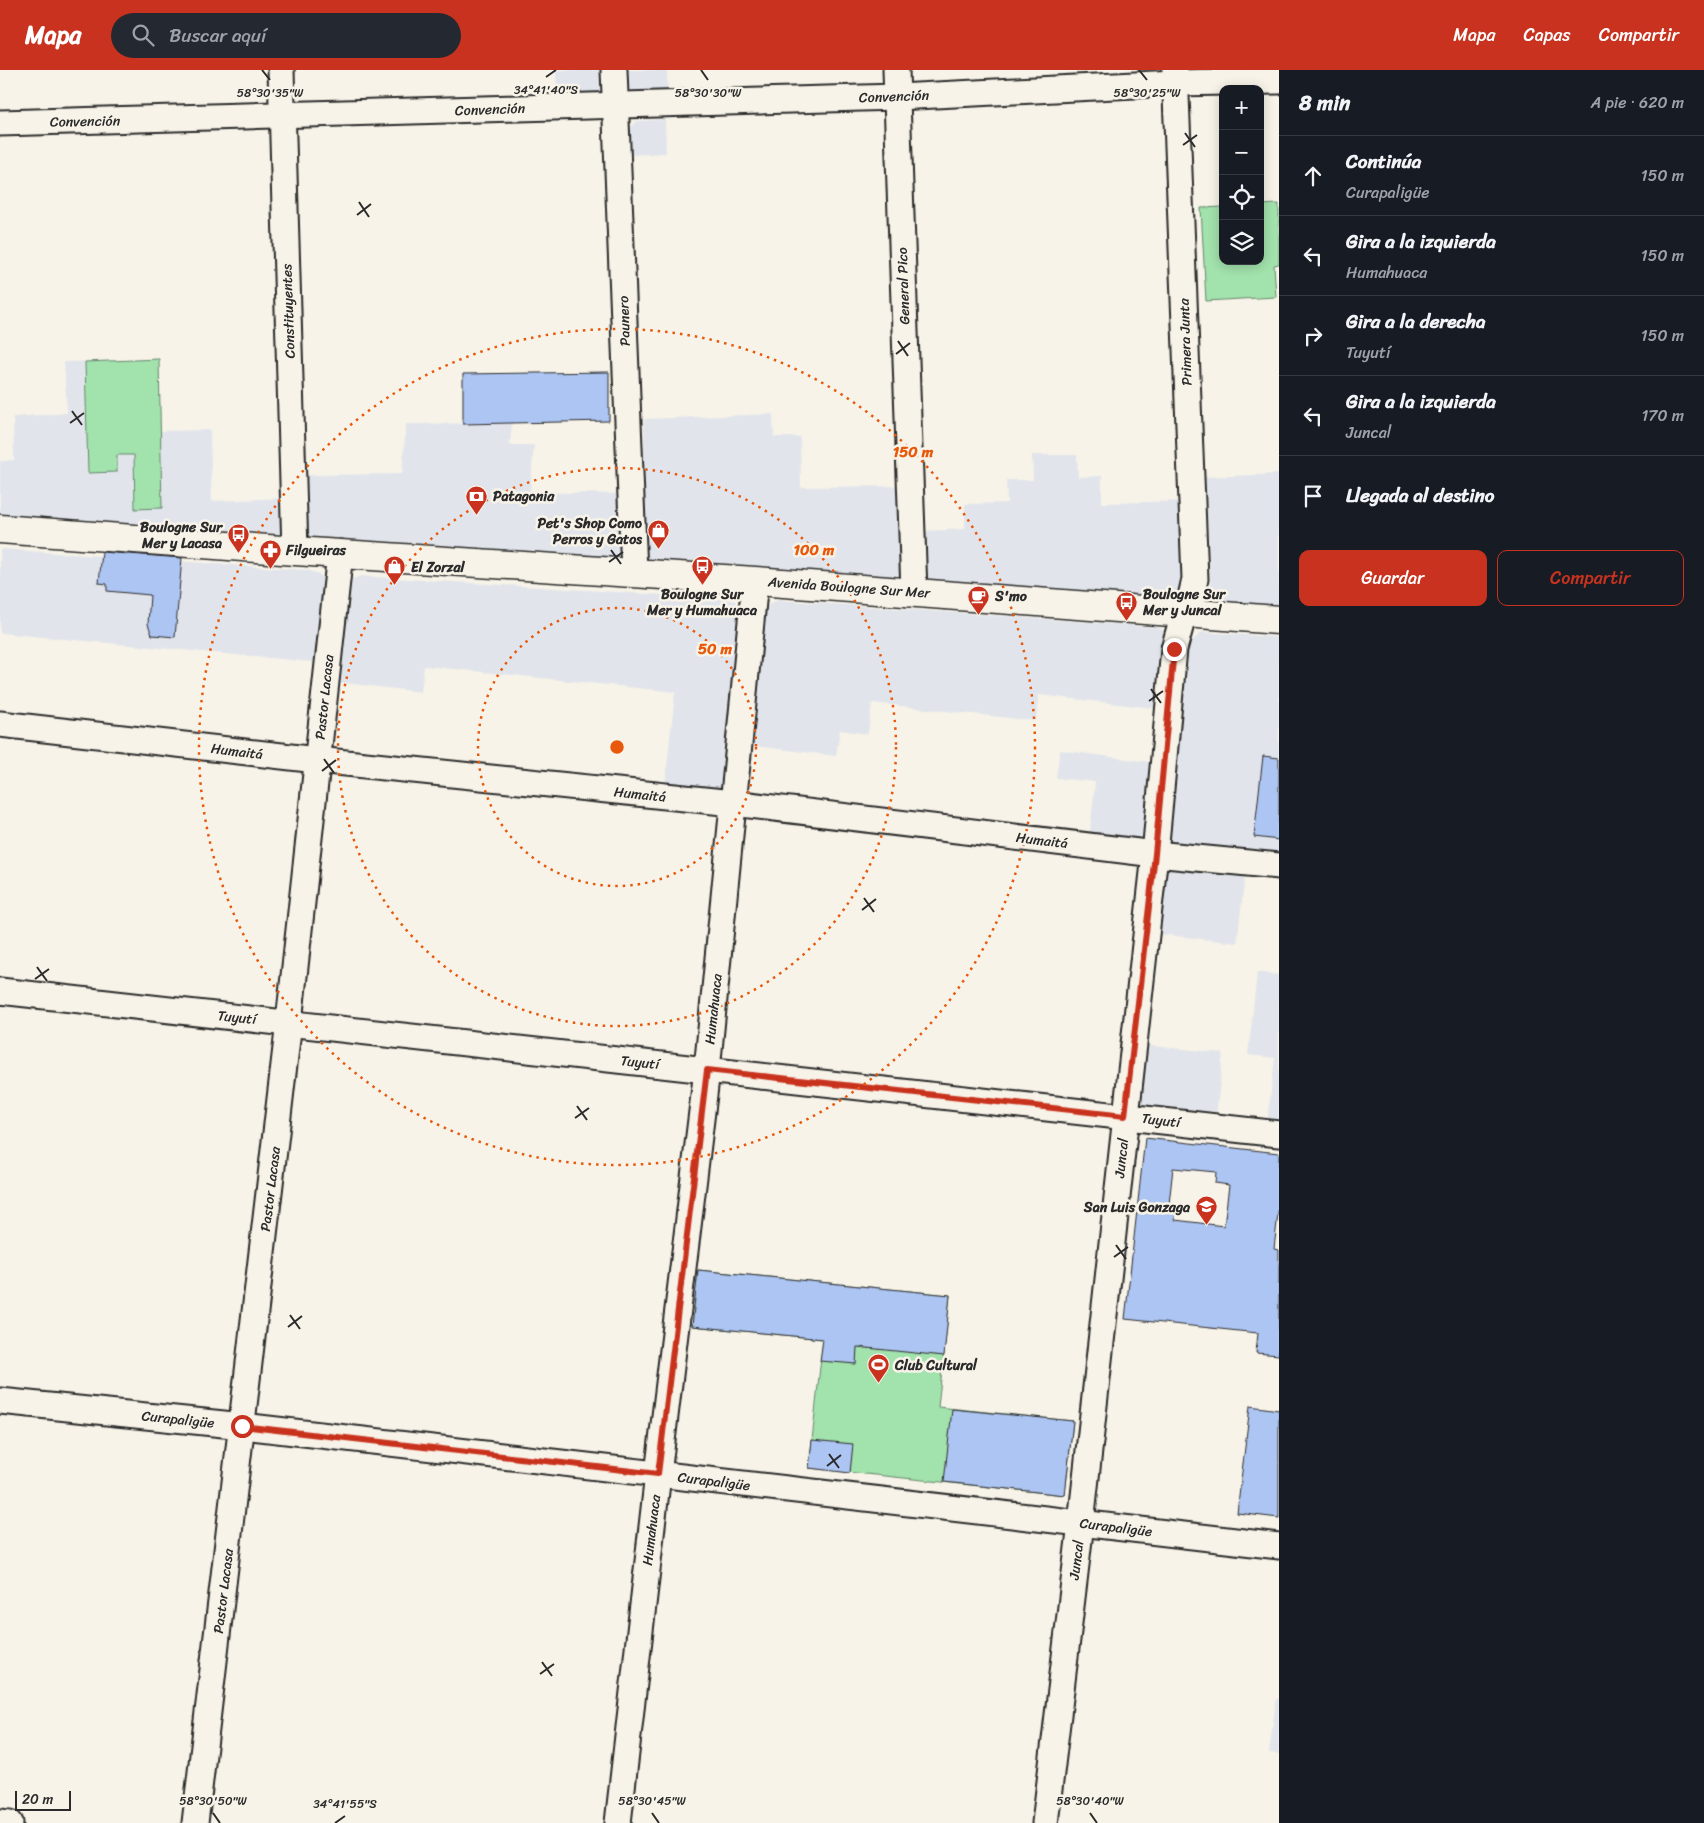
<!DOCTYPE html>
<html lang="es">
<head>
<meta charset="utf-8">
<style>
	body { margin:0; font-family:Sriracha,sans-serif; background:#242831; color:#f1f3f6 }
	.controls { position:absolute; right:15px; top:15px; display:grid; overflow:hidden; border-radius:10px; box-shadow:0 2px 12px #0003 }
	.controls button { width:45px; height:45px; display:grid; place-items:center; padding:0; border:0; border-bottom:1px solid #363941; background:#171b24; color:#f1f3f6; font:25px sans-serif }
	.scale { position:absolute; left:15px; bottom:12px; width:56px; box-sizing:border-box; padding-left:5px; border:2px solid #2b2b2b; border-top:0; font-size:14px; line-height:18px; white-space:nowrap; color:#2b2b2b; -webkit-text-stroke:4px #f7f3e8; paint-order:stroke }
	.stop { position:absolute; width:15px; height:15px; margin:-11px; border:4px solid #c8321e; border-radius:50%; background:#fff }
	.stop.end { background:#c8321e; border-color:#fff; box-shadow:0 1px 5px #0008 }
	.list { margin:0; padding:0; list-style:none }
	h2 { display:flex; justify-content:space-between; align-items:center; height:65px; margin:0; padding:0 20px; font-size:21px }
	h2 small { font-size:16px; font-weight:400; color:#9ea1a6 }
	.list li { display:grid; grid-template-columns:32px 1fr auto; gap:15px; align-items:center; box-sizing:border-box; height:80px; padding:0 20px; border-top:1px solid #363941 }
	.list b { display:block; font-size:19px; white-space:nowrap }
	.list p { margin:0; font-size:16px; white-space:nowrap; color:#9ea1a6 }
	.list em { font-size:16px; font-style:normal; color:#9ea1a6 }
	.actions { display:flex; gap:10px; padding:15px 20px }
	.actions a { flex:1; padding:11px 0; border:1px solid #c8321e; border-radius:10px; text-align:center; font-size:18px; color:#c8321e }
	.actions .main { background:#c8321e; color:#fff }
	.icon { flex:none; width:28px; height:28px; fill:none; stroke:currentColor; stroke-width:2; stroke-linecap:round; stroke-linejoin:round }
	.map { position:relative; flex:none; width:1279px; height:1753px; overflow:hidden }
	header { display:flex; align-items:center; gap:30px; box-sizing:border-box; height:70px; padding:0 25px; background:#c8321e; color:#fff }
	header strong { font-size:24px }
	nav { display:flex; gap:28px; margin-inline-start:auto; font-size:18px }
	.search { width:350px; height:45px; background:#242831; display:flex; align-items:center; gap:12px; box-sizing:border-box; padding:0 18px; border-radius:28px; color:#9ea1a6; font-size:19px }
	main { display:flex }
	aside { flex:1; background:#171b24 }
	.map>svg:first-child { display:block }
	.built { fill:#e1e5eb }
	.green { fill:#a2e2ac; stroke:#66866c }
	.building { fill:#adc5f3; stroke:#2b2b2b; fill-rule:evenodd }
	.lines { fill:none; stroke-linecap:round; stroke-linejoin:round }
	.minor-casing { stroke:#2b2b2b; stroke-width:29 }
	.major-casing { stroke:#2b2b2b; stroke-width:31 }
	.minor { stroke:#f7f3e8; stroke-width:25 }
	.major { stroke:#f7f3e8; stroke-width:28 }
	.route { stroke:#c8321e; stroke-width:6 }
	.ticks { fill:none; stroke:#2b2b2b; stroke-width:2 }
	.ring { fill:none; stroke:#e8590c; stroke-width:2.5; stroke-dasharray:2.5 5 }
	.labels { text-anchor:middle; stroke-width:5; stroke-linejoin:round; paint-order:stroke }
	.street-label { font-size:14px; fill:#2b2b2b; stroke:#f7f3e8 }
	.poi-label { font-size:14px; font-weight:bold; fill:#2b2b2b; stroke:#f7f3e8; text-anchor:start }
	.ticks-label { font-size:12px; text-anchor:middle; fill:#2b2b2b; stroke:#f7f3e8; stroke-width:5; stroke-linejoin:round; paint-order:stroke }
	.centre { fill:#e8590c; stroke:#f7f3e8; stroke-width:2.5 }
	.ring-label { font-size:15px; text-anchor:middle; font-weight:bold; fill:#e8590c; stroke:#f7f3e8; stroke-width:5; stroke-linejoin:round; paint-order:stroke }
</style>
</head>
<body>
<header>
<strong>Mapa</strong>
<div class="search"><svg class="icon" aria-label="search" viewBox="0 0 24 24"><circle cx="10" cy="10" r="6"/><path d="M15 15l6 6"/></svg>Buscar aquí</div>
<nav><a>Mapa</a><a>Capas</a><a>Compartir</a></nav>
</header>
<main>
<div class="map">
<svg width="1279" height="1753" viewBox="0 0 1279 1753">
	<rect width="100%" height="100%" fill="#f7f3e8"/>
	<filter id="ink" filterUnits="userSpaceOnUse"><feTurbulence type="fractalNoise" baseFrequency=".02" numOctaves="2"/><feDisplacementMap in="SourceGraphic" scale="10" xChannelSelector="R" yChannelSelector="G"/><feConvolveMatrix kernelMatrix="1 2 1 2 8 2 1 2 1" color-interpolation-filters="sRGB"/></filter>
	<g filter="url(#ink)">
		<!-- built -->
		<g class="built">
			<polygon points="556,0 609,0 610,24 557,34"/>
			<polygon points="628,0 667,0 668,29 632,24 629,19"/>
			<polygon points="665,49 666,83 631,85 629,62 634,53 636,51"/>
			<polygon points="159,289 160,361 210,360 212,431 284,428 285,464 276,473 0,455 0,391 14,390 13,347 67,343 64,292"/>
			<polygon points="773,344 774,367 800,367 801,417 902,416 904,510 646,499 642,489 644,349"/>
			<polygon points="512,353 510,375 534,375 530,422 624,424 622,492 307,469 302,405 402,404 406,354"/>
			<polygon points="1032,385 1077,385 1078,407 1102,406 1102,433 1188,431 1191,508 1179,531 934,515 924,503 920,461 965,459 965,434 1007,433 1006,410 1033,410"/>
			<polygon points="1279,404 1279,542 1215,535 1211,522 1205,407"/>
			<polygon points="0,479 307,500 319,504 326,511 322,593 0,563"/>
			<polygon points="360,506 729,529 735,531 741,542 724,718 720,724 664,724 675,622 424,596 421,622 335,612 348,511"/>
			<polygon points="778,530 1157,557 1163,560 1168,565 1162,639 1039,625 1036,651 872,633 868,664 840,660 836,686 746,675 764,539 773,532"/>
			<polygon points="1202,562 1279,567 1279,791 1171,779 1166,768 1189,577 1193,570"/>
			<polygon points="1060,680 1157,693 1145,774 1089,772 1095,712 1056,708"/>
			<polygon points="1176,798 1245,806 1237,873 1158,864 1165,807 1167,801"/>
			<polygon points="1257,902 1279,905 1279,1054 1267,1053 1275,988 1248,985"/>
			<polygon points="1143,975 1223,983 1216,1048 1140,1040 1137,1032"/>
			<polygon points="1276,1629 1279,1629 1279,1684 1269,1683"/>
		</g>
		<!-- green -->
		<g class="green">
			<polygon points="1279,134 1279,194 1274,195 1276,227 1206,231 1201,138 1223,137 1223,191 1260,191 1260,135"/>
			<polygon points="159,289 162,438 135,439 134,385 117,385 117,402 88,403 85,292"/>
			<polygon points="698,1200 950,1225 938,1337 1073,1351 1065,1425 809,1398 823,1269 692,1256"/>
		</g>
		<!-- building -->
		<g class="building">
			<polygon points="609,302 609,351 463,354 463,304"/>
			<polygon points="102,482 182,488 175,567 152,565 148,554 150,525 107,521 107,514 99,513"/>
			<polygon points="1263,686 1279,688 1279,770 1254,767"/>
			<path d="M 1145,1068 L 1279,1083 L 1279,1134 L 1274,1179 L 1279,1180 L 1279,1285 L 1256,1283 L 1258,1263 L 1125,1249 ZM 1173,1098 L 1216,1102 L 1215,1113 L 1229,1115 L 1224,1156 L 1175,1150 L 1176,1135 L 1169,1134 Z"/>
			<polygon points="698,1200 950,1225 944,1286 857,1277 856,1294 820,1291 823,1269 692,1256"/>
			<polygon points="1250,1336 1279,1340 1279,1448 1237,1443"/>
			<polygon points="952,1339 1073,1351 1065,1425 944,1412"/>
			<polygon points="812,1370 853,1374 850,1403 809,1398"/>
		</g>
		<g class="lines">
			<defs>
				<g id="minor">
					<polyline points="281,0 295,481"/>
					<polyline points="614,0 634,503"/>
					<polyline points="896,0 914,522"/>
					<polyline points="0,53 897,27 1175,13 1279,11"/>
					<polyline points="0,654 317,690 733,733 1155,784 1279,796"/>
					<polyline points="0,921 1279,1064"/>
					<polyline points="0,1331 243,1356 1279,1476"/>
					<polyline points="0,1752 10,1753"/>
					<polyline points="195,1753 289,952 340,483"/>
					<polyline points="618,1753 658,1404 707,1000 755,511"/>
					<polyline points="1045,1753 1081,1453 1155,784 1174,579 1184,543 1191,527 1195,509 1175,0"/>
				</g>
				<polyline id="major" points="0,459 295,481 755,511 1279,550"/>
			</defs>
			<!-- minor casing -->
			<use href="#minor" class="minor-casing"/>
			<!-- major casing -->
			<use href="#major" class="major-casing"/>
			<!-- minor -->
			<use href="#minor" class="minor"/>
			<!-- major -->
			<use href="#major" class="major"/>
		</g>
	</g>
	<g class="lines" filter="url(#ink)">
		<!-- route -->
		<polyline class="route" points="242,1356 658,1404 707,1000 1125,1046 1155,784 1174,579"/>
	</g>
	<!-- ticks -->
	<path class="ticks" d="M 262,0 L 270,10M 701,0 L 708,10M 1139,0 L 1147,10M 546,7 L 556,0M 1185,63 L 1195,77M 1183,75 L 1197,65M 359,132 L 369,147M 357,145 L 371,134M 898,271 L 908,286M 896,284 L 910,273M 72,341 L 82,355M 70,353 L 84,343M 611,480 L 621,494M 609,492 L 623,482M 1151,619 L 1161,633M 1149,631 L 1163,621M 324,689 L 334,703M 322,701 L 336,690M 864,828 L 874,842M 862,840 L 876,829M 37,897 L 47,911M 35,909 L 49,899M 577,1036 L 587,1050M 575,1048 L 589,1038M 1116,1175 L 1126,1189M 1114,1187 L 1128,1177M 290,1245 L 300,1259M 288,1257 L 302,1246M 829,1384 L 839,1398M 827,1396 L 841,1385M 542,1592 L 552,1606M 540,1604 L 554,1594M 213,1743 L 220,1753M 652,1743 L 659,1753M 1090,1743 L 1097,1753M 335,1753 L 345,1746"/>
	<!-- distance rings -->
	<g class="ring">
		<circle cx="617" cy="677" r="139"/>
		<circle cx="617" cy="677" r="279"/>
		<circle cx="617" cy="677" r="418"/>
	</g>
	<!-- icons -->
	<defs>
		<symbol id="bank-pin" viewBox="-11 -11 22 30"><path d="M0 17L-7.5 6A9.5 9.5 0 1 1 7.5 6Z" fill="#c8321e" stroke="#f7f3e8"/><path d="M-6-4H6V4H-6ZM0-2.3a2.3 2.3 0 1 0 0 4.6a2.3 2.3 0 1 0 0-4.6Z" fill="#fff"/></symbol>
		<symbol id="shop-pin" viewBox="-11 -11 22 30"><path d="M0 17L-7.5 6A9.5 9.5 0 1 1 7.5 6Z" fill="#c8321e" stroke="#f7f3e8"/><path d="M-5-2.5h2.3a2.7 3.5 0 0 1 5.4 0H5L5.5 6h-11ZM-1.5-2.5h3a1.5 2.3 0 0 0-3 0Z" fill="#fff"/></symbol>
		<symbol id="bus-pin" viewBox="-11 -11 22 30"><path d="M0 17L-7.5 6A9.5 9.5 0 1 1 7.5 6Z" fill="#c8321e" stroke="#f7f3e8"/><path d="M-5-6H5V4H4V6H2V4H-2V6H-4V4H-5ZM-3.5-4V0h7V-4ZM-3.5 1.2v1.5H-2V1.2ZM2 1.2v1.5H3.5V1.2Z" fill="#fff"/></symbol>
		<symbol id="pharmacy-pin" viewBox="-11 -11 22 30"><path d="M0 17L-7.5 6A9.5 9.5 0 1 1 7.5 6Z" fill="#c8321e" stroke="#f7f3e8"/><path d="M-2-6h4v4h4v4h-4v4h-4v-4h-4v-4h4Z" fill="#fff"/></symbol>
		<symbol id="cafe-pin" viewBox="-11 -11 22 30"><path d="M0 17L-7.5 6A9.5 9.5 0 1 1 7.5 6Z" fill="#c8321e" stroke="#f7f3e8"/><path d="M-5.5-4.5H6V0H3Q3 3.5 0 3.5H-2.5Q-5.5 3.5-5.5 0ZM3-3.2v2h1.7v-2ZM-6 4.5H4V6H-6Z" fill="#fff"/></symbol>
		<symbol id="school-pin" viewBox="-11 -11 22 30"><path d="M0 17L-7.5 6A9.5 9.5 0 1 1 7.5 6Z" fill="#c8321e" stroke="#f7f3e8"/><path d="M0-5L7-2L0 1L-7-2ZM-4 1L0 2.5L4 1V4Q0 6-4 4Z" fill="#fff"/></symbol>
		<symbol id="stadium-pin" viewBox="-11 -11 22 30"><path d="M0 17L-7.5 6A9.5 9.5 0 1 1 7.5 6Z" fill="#c8321e" stroke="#f7f3e8"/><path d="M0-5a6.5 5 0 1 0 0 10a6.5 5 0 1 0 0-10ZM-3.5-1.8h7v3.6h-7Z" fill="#fff"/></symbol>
	</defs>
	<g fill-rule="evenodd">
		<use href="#bank-pin" x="464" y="414" width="25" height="34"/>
		<use href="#shop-pin" x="646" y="448" width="25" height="34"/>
		<use href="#bus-pin" x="226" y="452" width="25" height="34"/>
		<use href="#pharmacy-pin" x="258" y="468" width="25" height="34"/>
		<use href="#bus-pin" x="690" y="484" width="25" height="34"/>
		<use href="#shop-pin" x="382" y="484" width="25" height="34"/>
		<use href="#cafe-pin" x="966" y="514" width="25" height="34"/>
		<use href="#bus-pin" x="1114" y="520" width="25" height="34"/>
		<use href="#school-pin" x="1194" y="1124" width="25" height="34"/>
		<use href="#stadium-pin" x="866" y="1282" width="25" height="34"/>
	</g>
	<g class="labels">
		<!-- street labels -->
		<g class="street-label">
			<text transform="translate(894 26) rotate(-2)" y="5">Convención</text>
			<text transform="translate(490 39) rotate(-2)" y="5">Convención</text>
			<text transform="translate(85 51) rotate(-1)" y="5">Convención</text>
			<text transform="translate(903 216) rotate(-92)" y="5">General Pico</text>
			<text transform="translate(288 241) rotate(-92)" y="5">Constituyentes</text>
			<text transform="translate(624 251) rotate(-92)" y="5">Paunero</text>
			<text transform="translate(1185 272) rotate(-92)" y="5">Primera Junta</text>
			<text transform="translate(849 517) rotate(4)" y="5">Avenida Boulogne Sur Mer</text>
			<text transform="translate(324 627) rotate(-84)" y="5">Pastor Lacasa</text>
			<text transform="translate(237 681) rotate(7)" y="5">Humaitá</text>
			<text transform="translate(640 724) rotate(6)" y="5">Humaitá</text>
			<text transform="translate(1042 770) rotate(7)" y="5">Humaitá</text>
			<text transform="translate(713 939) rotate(-84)" y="5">Humahuaca</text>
			<text transform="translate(237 947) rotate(6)" y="5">Tuyutí</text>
			<text transform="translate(640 992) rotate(6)" y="5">Tuyutí</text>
			<text transform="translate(1161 1050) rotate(7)" y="5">Tuyutí</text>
			<text transform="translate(1121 1088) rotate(-84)" y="5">Juncal</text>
			<text transform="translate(270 1119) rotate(-83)" y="5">Pastor Lacasa</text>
			<text transform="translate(178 1349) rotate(6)" y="5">Curapaligüe</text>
			<text transform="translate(714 1411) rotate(7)" y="5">Curapaligüe</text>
			<text transform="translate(1116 1457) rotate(7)" y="5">Curapaligüe</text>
			<text transform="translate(651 1460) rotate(-83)" y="5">Humahuaca</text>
			<text transform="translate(1076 1490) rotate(-83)" y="5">Juncal</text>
			<text transform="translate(223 1521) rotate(-83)" y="5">Pastor Lacasa</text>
		</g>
		<!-- poi labels -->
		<g class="poi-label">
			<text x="493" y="431">Patagonia</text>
			<text x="642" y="458" text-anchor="end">Pet's Shop Como<tspan x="642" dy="16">Perros y Gatos</tspan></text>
			<text x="222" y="462" text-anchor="end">Boulogne Sur<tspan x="222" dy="16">Mer y Lacasa</tspan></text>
			<text x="286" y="485">Filgueiras</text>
			<text x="411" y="502">El Zorzal</text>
			<text x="702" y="529" text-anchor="middle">Boulogne Sur<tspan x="702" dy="16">Mer y Humahuaca</tspan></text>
			<text x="1143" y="529">Boulogne Sur<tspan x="1143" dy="16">Mer y Juncal</tspan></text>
			<text x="995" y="531">S'mo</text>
			<text x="1190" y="1142" text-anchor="end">San Luis Gonzaga</text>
			<text x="895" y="1300">Club Cultural</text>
		</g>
	</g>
	<g class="ticks-label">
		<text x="546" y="24">34°41'40"S</text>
		<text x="270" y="27">58°30'35"W</text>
		<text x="708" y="27">58°30'30"W</text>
		<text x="1147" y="27">58°30'25"W</text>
		<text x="213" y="1735">58°30'50"W</text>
		<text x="652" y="1735">58°30'45"W</text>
		<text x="1090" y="1735">58°30'40"W</text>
		<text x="345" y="1738">34°41'55"S</text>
	</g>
	<circle cx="617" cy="677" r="8" class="centre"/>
	<g class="ring-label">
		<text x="913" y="387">150 m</text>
		<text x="814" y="485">100 m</text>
		<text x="715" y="584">50 m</text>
	</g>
</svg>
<div class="controls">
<button>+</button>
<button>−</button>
<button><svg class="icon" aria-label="locate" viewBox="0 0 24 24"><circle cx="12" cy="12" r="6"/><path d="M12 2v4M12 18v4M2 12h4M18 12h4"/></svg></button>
<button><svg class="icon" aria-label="layers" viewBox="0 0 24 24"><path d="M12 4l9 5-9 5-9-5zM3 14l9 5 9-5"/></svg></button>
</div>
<div class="scale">20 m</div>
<div class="stop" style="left:242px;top:1356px"></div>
<div class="stop end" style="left:1174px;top:579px"></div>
</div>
<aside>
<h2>8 min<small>A pie · 620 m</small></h2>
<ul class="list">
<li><svg class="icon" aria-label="ahead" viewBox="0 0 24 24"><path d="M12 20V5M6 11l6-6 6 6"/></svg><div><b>Continúa</b><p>Curapaligüe</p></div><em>150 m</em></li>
<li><svg class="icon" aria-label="left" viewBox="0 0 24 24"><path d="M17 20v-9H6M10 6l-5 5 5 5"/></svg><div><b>Gira a la izquierda</b><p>Humahuaca</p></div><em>150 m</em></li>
<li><svg class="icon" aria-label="right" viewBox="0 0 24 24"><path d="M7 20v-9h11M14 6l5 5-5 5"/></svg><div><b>Gira a la derecha</b><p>Tuyutí</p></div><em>150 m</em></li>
<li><svg class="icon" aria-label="left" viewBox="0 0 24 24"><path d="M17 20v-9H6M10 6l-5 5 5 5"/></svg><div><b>Gira a la izquierda</b><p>Juncal</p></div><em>170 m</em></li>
<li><svg class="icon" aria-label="arrive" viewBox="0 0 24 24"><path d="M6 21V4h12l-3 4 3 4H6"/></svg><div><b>Llegada al destino</b></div></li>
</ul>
<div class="actions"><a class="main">Guardar</a><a>Compartir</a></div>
</aside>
</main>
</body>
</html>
